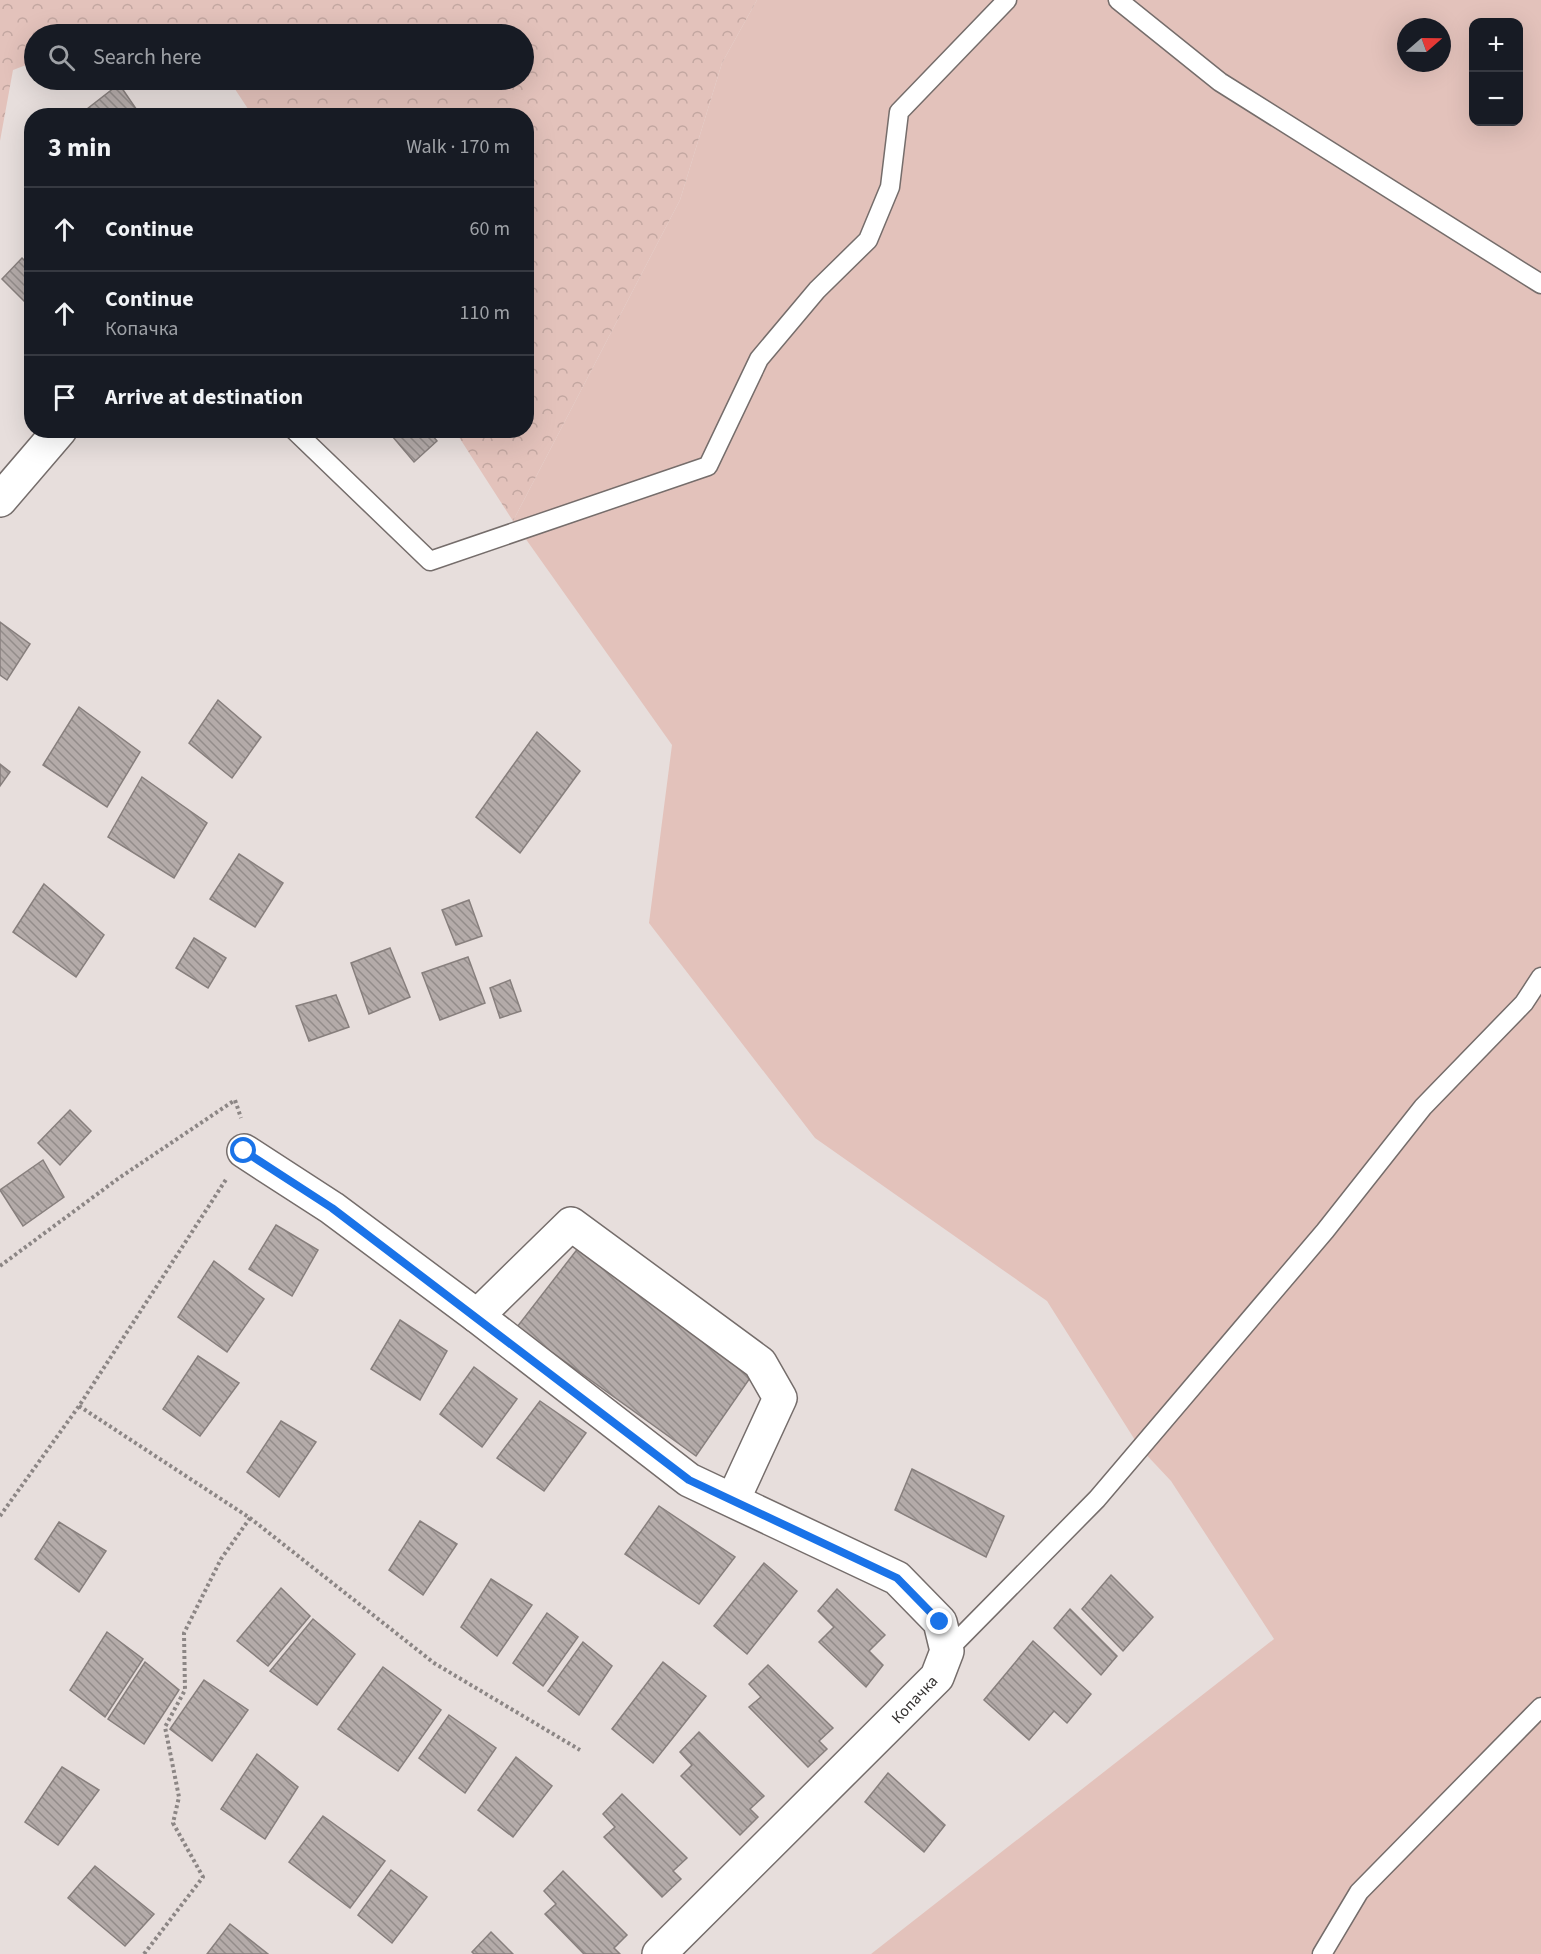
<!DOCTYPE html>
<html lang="en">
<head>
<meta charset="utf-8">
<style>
	body { margin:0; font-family:"Source Sans 3",sans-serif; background:#20242c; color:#f1f3f6 }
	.controls { position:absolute; right:18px; top:18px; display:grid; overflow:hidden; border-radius:12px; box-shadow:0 6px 24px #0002 }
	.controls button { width:54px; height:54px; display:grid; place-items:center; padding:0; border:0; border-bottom:2px solid #363941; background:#171b24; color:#f1f3f6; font:30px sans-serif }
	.compass { position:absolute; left:1397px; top:18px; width:54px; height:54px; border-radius:50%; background:#171b24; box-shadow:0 6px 24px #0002; rotate:70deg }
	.stop { position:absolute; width:18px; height:18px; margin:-14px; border:4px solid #1a73e8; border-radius:50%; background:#fff }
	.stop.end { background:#1a73e8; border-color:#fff; box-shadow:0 2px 6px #0008 }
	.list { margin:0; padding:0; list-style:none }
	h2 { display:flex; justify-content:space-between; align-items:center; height:78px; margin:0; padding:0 24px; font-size:26px }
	h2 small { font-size:20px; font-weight:400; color:#9ea1a6 }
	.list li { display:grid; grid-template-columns:39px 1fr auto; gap:18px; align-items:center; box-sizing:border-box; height:84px; padding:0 24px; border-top:2px solid #363941 }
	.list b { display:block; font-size:22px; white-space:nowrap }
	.list p { margin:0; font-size:20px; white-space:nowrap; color:#9ea1a6 }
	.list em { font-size:20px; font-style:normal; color:#9ea1a6 }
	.icon { flex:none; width:33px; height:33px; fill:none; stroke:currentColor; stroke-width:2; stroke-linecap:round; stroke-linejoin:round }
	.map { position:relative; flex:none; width:1541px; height:1954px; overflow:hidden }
	.search { position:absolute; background:#171b24; box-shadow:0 6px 24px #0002; left:24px; top:24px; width:510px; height:66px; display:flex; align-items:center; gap:15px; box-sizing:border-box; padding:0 21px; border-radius:33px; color:#9ea1a6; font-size:22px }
	.panel { position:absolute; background:#171b24; box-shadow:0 6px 24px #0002; left:24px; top:108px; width:510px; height:330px; border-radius:24px }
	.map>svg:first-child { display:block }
	.grass { fill:#e3c2bb; fill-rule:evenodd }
	.forest { fill:url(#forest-crowns) }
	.building { fill:url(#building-back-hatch); stroke:#877f7d; stroke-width:1.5 }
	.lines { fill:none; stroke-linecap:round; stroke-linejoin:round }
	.lane-casing { stroke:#756d6b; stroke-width:21 }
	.street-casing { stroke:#756d6b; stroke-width:36 }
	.path { stroke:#8c8685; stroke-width:4; stroke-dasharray:3 3; stroke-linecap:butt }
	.lane { stroke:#fff; stroke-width:18 }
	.street { stroke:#fff; stroke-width:33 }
	.route { stroke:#1a73e8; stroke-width:8 }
	.labels { text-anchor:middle; stroke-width:6; stroke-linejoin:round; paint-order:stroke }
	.street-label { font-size:16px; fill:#343130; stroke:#fff }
</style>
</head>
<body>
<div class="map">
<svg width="1541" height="1954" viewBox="0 0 1541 1954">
	<defs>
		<pattern id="forest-crowns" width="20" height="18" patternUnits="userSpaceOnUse" patternTransform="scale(1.5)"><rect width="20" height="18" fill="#e3c2bb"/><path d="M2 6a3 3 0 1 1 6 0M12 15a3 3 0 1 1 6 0" fill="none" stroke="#c3a7a1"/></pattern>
		<pattern id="building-back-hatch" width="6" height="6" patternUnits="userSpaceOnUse" patternTransform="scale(1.5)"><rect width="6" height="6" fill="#b4aba9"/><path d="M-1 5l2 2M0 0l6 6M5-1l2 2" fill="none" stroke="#938c8a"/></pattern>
	</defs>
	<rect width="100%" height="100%" fill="#e7dedc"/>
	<!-- grass -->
	<path class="grass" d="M 757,0 L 1541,0 L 1541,1954 L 871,1954 L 1274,1639 L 1171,1481 L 1140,1448 L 1047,1301 L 815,1138 L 649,923 L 672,745 L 513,521 L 680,200 L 722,63 ZM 1474,22 L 1518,22 L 1518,122 L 1474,122 ZM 1406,27 L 1442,27 L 1442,63 L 1406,63 Z"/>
	<!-- forest -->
	<polygon class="forest" points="0,0 757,0 722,63 680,200 513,521 455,431 526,430 526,116 252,115 229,80 524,80 524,34 199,34 196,30 114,34 34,34 34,62 13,70 0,141"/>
	<!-- building -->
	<g class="building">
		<polygon points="119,84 141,116 78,116"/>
		<polygon points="22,258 32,268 32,309 2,279"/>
		<polygon points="387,430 428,430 437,441 414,462"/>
		<polygon points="0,622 30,644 7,680 0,675"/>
		<polygon points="218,700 261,737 232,778 189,743"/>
		<polygon points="79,707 140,752 107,807 43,765"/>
		<polygon points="537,732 580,771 520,853 476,817"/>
		<polygon points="0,764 10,772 0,786"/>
		<polygon points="142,777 207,823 174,878 108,837"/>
		<polygon points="239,854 283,883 255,927 210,899"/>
		<polygon points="44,884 104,935 76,977 13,932"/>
		<polygon points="469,900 482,936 456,945 442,910"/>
		<polygon points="194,938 226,958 208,988 176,968"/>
		<polygon points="390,948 410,997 369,1014 351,963"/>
		<polygon points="468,957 485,1003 440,1020 422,973"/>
		<polygon points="510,980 521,1011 500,1018 490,988"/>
		<polygon points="336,995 349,1027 309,1041 296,1006"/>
		<polygon points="70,1110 91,1131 60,1165 38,1143"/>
		<polygon points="43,1160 64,1197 23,1226 0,1190"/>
		<polygon points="276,1225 318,1250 292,1296 249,1269"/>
		<polygon points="586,1238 759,1365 696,1456 517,1327"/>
		<polygon points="214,1261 264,1299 227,1352 178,1317"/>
		<polygon points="400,1320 447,1351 420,1400 371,1369"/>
		<polygon points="198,1356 239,1383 200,1436 163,1409"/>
		<polygon points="474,1367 517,1399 482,1447 440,1414"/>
		<polygon points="540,1401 586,1433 544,1491 497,1458"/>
		<polygon points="281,1421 316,1442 279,1497 247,1472"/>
		<polygon points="912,1469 1004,1516 986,1557 895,1510"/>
		<polygon points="659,1506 735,1557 699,1604 625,1554"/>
		<polygon points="420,1521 457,1544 423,1595 389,1570"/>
		<polygon points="59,1522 106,1551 79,1592 35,1559"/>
		<polygon points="764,1563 797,1591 747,1654 714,1626"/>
		<polygon points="1111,1575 1153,1617 1123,1651 1082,1609"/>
		<polygon points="491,1579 532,1605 497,1656 461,1627"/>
		<polygon points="281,1588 310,1616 268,1666 237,1641"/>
		<polygon points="837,1589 885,1635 869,1651 883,1665 866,1687 819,1642 834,1627 818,1611"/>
		<polygon points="1070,1609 1117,1656 1101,1675 1054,1628"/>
		<polygon points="547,1613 578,1637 543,1686 513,1663"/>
		<polygon points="313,1619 355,1654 317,1705 270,1671"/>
		<polygon points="107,1632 143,1659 105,1717 70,1690"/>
		<polygon points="1033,1641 1091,1694 1067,1723 1054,1711 1029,1740 984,1700"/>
		<polygon points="583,1642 612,1666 579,1715 548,1691"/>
		<polygon points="145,1662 179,1690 144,1744 108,1719"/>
		<polygon points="663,1662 706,1696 653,1763 612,1729"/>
		<polygon points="768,1665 833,1728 819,1741 827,1749 808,1767 749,1707 761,1697 749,1684"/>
		<polygon points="383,1667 441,1710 398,1771 338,1729"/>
		<polygon points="204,1680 248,1710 212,1761 170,1729"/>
		<polygon points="449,1715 496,1748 465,1793 419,1758"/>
		<polygon points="699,1732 764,1796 750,1809 758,1817 740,1835 681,1776 692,1765 680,1752"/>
		<polygon points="257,1754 298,1787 265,1839 221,1809"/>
		<polygon points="516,1757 552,1786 513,1837 478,1810"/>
		<polygon points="62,1767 99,1790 58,1845 25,1822"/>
		<polygon points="888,1773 945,1825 924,1852 865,1802"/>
		<polygon points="622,1794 687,1858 673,1871 681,1879 662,1897 604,1837 615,1827 603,1814"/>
		<polygon points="323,1816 385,1861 350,1908 289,1862"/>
		<polygon points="95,1866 154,1914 125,1946 68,1898"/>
		<polygon points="391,1870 427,1897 392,1943 358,1915"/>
		<polygon points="563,1871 627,1935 614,1948 620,1954 584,1954 545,1914 556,1904 544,1891"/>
		<polygon points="230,1924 268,1954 207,1954"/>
		<polygon points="491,1932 513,1954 474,1954 472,1952"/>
	</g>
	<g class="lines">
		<defs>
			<g id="lane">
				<polyline points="1118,0 1220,82 1541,284"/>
				<polyline points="294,430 430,561 708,466 759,359 817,290 868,240 890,187 899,112 1007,0"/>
				<polyline points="947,1651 1097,1499 1325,1231 1423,1107 1524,1003 1541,977"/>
				<polyline points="1322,1954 1359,1892 1541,1707"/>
			</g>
			<g id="street">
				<polyline points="0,500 60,430"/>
				<polyline points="244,1151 332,1208 477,1316 571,1224 760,1363 780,1398 733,1500"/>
				<polyline points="477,1316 689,1480 897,1578 940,1622 947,1651 937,1677 659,1954"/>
			</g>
		</defs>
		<!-- lane casing -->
		<use href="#lane" class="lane-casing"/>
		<!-- street casing -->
		<use href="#street" class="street-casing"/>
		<!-- path -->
		<g class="path">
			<polyline points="0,1266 119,1178 235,1100 241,1118"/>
			<polyline points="79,1406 250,1518 434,1663 580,1750"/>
			<polyline points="0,1516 79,1406 227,1178"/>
			<polyline points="144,1954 203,1877 173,1823 179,1797 165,1727 185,1690 184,1633 221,1559 250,1518"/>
		</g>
		<!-- lane -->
		<use href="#lane" class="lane"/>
		<!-- street -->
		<use href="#street" class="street"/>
	</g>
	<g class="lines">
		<!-- route -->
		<polyline class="route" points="244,1151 332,1208 689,1480 897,1578 940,1622"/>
	</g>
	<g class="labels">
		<!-- street labels -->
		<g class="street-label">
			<text transform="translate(914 1699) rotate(-47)" y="6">Копачка</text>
		</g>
	</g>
</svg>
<div class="controls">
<button>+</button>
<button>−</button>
</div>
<svg class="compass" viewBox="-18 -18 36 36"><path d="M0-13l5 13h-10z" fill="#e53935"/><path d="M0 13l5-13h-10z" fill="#9ea1a6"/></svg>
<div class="stop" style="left:244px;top:1151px"></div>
<div class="stop end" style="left:940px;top:1622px"></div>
<div class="search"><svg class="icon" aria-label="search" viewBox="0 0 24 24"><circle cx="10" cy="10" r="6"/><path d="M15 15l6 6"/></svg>Search here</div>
<section class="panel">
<h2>3 min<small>Walk · 170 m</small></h2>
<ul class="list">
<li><svg class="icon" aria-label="ahead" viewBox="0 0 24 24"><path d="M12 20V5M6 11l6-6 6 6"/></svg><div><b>Continue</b></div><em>60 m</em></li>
<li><svg class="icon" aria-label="ahead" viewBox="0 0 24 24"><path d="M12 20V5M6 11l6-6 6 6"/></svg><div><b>Continue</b><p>Копачка</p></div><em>110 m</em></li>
<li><svg class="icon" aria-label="arrive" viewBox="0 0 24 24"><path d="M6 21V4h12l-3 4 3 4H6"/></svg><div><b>Arrive at destination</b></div></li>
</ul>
</section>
</div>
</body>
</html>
